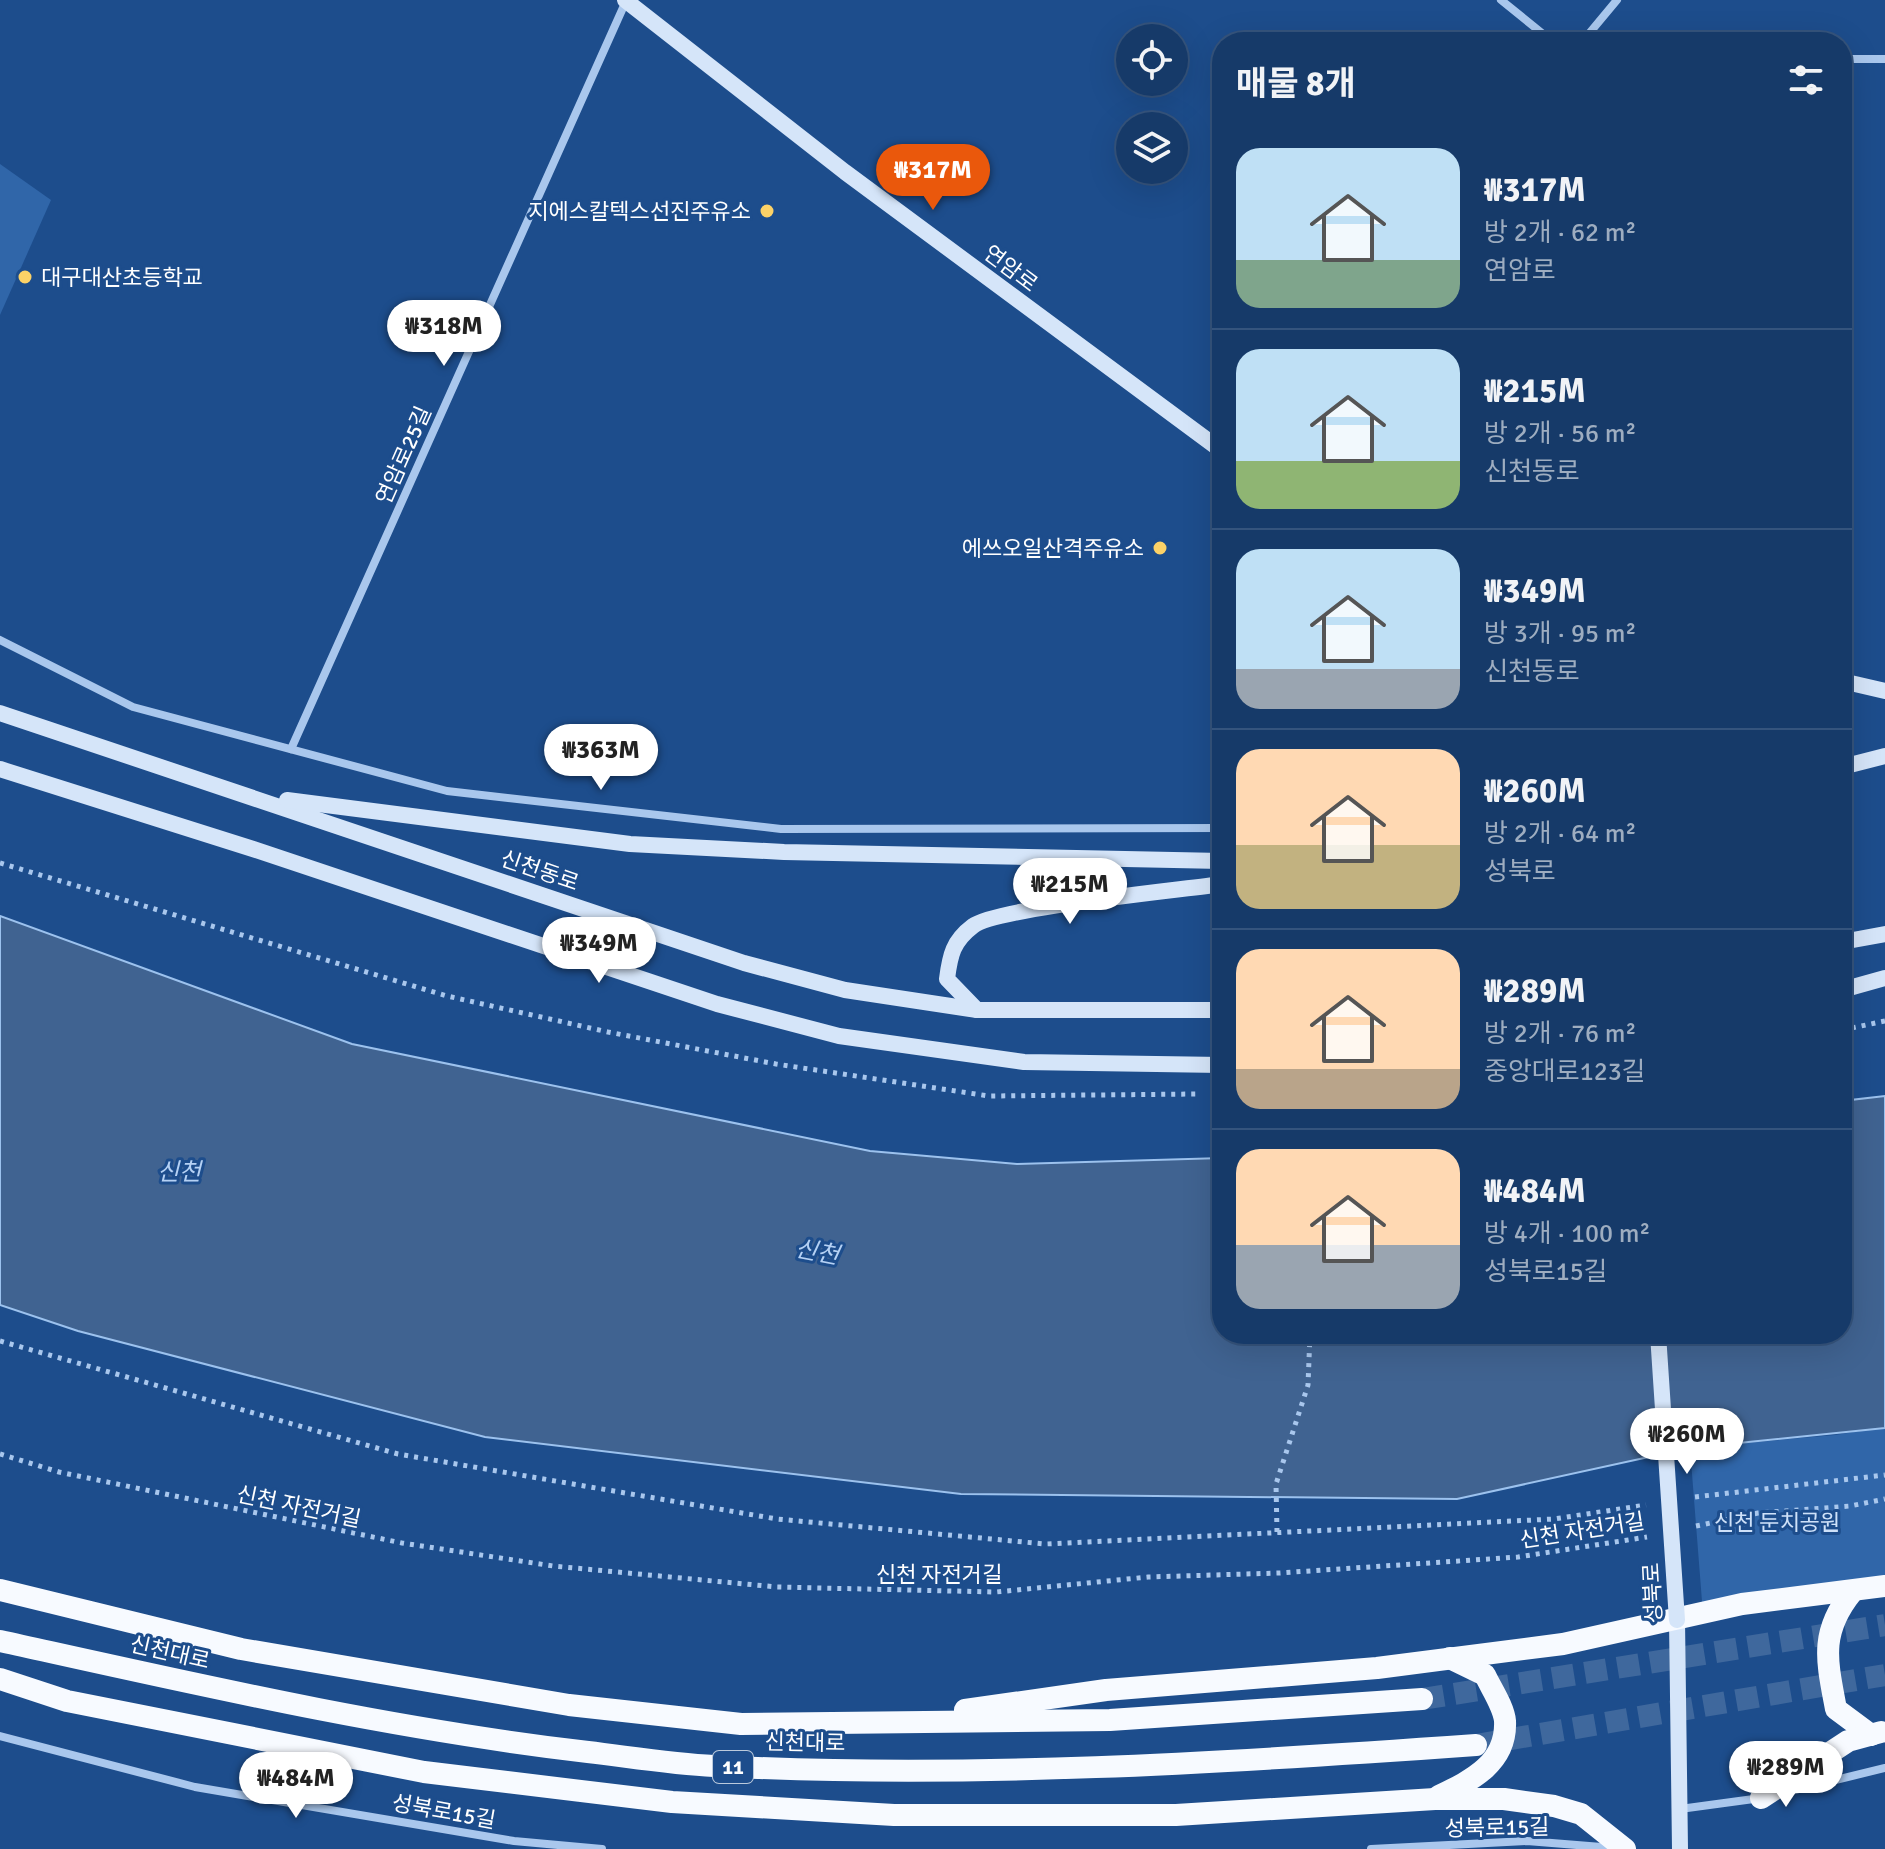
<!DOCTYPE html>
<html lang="ko">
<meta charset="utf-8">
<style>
body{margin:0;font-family:Signika,"Noto Sans KR",sans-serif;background:#1f416f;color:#f1f3f6;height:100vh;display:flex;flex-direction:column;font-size:30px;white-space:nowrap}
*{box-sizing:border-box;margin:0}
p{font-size:26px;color:#9eadc0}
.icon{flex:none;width:44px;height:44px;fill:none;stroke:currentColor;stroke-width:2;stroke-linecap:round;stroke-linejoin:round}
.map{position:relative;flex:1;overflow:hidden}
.sheet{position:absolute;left:1212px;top:32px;width:640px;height:1312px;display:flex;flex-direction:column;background:#163a69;border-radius:32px;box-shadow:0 8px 32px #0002,0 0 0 2px #35547d}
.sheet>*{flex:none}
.fabs{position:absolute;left:1116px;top:24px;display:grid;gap:16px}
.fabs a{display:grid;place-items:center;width:72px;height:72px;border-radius:50%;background:#163a69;box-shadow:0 8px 32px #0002,0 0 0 2px #35547d;font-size:40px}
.price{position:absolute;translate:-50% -68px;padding:0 18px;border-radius:28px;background:#fff;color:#222;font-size:26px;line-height:52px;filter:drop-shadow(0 2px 4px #0008)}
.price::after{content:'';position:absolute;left:50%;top:48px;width:24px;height:18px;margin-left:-12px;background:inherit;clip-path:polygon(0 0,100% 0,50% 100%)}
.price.on{background:#ea580c;color:#fff}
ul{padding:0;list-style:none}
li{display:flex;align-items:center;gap:24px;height:200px;padding:0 24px}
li+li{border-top:2px solid #35547d}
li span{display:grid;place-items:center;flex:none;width:224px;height:160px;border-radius:24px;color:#555}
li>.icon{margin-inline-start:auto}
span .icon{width:96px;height:96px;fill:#fffc;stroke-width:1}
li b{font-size:34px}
h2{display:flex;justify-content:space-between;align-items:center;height:96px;padding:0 24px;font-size:34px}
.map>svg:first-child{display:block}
.green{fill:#3066a9}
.water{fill:#406391;stroke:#9cc2ee;stroke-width:2}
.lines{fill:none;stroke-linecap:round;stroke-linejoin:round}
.trunk-tunnel{stroke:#3f689d;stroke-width:22;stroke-dasharray:22 11;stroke-linecap:butt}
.path{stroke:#a9c7ed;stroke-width:5;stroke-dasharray:4 6;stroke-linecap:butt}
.minor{stroke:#a9c7ed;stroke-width:8}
.secondary{stroke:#d5e5f9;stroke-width:16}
.trunk{stroke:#f7faff;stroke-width:22}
.secondary-bridge{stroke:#d5e5f9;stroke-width:16}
.poi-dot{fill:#fcd267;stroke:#1d4d8c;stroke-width:3}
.labels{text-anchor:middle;stroke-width:6;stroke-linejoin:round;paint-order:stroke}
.shield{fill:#1d4d8c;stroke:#bbcadc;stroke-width:2}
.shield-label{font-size:20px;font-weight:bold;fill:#fff}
.poi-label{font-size:22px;fill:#fff;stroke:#1d4d8c;text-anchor:end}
.street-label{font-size:22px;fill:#fff;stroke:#1d4d8c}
.park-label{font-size:22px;fill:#cee1f9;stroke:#1d4d8c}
.water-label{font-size:24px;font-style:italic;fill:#b5d1f4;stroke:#1d4d8c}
</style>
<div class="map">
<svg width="1885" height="1849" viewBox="0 0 1885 1849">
<rect width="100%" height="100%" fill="#1d4d8c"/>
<g class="green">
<polygon points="0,164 51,200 0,315"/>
<polygon points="1885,1427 1885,1585 1703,1614 1690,1448 1835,1435"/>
</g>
<polygon class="water" points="0,916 352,1044 870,1151 1017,1164 1222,1158 1222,1334 1842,1334 1842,1101 1885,1096 1885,1428 1690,1448 1457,1499 961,1494 485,1437 78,1331 0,1305"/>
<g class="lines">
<g class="trunk-tunnel">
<polyline points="1422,1699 1885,1625"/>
<polyline points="1476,1745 1885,1675"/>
</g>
<g class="path">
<polyline points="0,863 447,996 608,1032 776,1064 989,1096 1197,1094"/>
<polyline points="1842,1030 1885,1021"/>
<polyline points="0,1341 398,1454 777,1519 1045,1544 1554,1519 1646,1505"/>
<polyline points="0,1454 59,1472 402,1543 553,1566 777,1587 996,1592 1148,1577 1279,1573 1518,1557 1647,1537"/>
<polyline points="1695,1497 1885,1475"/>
<polyline points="1696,1526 1758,1513 1850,1506 1885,1499"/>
<polyline points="1277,1532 1276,1484 1308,1385 1310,1334"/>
</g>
<g class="minor">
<polyline points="1501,0 1553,42"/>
<polyline points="1582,42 1617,0"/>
<polyline points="1842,59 1885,59"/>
<polyline points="0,640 133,707 447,791 781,829 1222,828"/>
<polyline points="291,749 626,1"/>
<polyline points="0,1736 195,1787 514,1841 602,1849"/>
<polyline points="1782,1793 1885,1768"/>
<polyline points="1680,1809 1761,1798"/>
<polyline points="1371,1849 1527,1841 1614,1848"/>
</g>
<g class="secondary">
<polyline points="625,0 845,172 1222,451"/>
<polyline points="1842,681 1885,691"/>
<polyline points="0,713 744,963 845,990 977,1010 1222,1010"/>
<polyline points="1842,767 1885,756"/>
<polyline points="0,769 253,849 717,1004 839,1036 1024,1062 1222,1065"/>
<polyline points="287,800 630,844 784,852 1222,861"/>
<polyline points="1842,942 1885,934"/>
<polyline points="1842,990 1885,978"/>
<path d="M977 1010 947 979C950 955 953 941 973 926 996 908 1181 890 1222 884"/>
<polyline points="1677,1620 1680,1849"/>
</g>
<g class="trunk">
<polyline points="0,1590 241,1649 569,1705 741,1724 1110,1720 1422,1699"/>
<path d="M1852 1592C1819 1633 1827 1661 1836 1709L1871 1735"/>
<path d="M0 1641C195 1684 389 1729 588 1752 630 1757 672 1764 714 1766 969 1779 1223 1763 1476 1745"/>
<polyline points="0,1679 67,1701 424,1772 672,1802 894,1815 1176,1815 1435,1799 1504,1799 1554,1806 1581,1814 1625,1849"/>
<polyline points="965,1710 1106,1690 1377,1668 1563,1644 1742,1604 1885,1586"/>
<path d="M1439 1796C1472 1780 1507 1763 1505 1721 1504 1707 1491 1688 1485 1675L1450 1658"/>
<polyline points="1761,1798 1848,1741 1881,1732"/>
</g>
<polyline class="secondary-bridge" points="1658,1334 1677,1620"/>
</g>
<g class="poi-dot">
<circle cx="767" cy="211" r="8"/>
<circle cx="25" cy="277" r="8"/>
<circle cx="1160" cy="548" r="8"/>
</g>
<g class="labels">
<rect class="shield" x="713" y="1751" width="40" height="32" rx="6"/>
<g class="shield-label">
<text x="733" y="1774">11</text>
</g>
<g class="poi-label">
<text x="751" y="219">지에스칼텍스선진주유소</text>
<text x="41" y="285" text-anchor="start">대구대산초등학교</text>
<text x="1144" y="556">에쓰오일산격주유소</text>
</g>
<g class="street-label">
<text transform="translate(1011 268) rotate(37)" y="8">연암로</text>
<text transform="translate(403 455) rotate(-66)" y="8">연암로25길</text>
<text transform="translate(540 870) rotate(19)" y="8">신천동로</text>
<text transform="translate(299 1506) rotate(12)" y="8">신천 자전거길</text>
<text transform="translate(1582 1530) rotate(-9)" y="8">신천 자전거길</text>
<text x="939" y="1582">신천 자전거길</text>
<text transform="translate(1652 1593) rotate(-93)" y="8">성북로</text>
<text transform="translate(170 1652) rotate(13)" y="8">신천대로</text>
<text transform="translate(805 1742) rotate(1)" y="8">신천대로</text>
<text transform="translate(444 1811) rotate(10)" y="8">성북로15길</text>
<text transform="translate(1497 1827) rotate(-1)" y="8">성북로15길</text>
</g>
<g class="park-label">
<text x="1777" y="1530">신천 둔치공원</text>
</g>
<g class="water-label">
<text x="179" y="1180">신천</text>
<text transform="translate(817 1252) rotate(11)" y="8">신천</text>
</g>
</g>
</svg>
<div class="fabs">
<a><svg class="icon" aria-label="locate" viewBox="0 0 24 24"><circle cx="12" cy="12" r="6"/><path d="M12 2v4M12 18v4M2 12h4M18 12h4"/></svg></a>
<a><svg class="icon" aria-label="layers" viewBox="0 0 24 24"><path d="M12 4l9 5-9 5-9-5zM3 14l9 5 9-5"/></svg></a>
</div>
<b class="price on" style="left:933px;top:212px">₩317M</b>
<b class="price" style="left:444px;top:368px">₩318M</b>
<b class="price" style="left:601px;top:792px">₩363M</b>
<b class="price" style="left:1070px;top:926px">₩215M</b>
<b class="price" style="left:599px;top:985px">₩349M</b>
<b class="price" style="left:1687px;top:1476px">₩260M</b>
<b class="price" style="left:1786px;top:1809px">₩289M</b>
<b class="price" style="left:296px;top:1820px">₩484M</b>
<section class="sheet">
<h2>매물 8개<svg class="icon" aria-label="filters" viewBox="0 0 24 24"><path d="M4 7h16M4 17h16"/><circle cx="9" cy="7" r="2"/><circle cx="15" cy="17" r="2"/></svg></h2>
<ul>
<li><span style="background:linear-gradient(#bfe0f5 70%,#7fa58c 0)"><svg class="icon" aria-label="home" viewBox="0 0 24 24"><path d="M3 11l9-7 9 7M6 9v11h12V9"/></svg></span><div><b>₩317M</b><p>방 2개 · 62 m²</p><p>연암로</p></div></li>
<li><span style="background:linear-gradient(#bfe0f5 70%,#8fb573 0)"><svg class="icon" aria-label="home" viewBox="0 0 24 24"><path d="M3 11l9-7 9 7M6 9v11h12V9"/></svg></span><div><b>₩215M</b><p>방 2개 · 56 m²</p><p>신천동로</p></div></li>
<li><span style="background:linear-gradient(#bfe0f5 75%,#9aa5b1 0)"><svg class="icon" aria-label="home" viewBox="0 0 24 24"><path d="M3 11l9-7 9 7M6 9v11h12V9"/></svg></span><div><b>₩349M</b><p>방 3개 · 95 m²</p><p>신천동로</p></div></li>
<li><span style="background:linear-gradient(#ffd9b3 60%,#c2b280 0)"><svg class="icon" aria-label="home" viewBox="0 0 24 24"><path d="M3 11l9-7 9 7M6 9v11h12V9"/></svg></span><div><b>₩260M</b><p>방 2개 · 64 m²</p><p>성북로</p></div></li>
<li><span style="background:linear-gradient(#ffd9b3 75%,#b9a48a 0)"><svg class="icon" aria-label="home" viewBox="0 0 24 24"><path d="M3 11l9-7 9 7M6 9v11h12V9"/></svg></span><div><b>₩289M</b><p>방 2개 · 76 m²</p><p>중앙대로123길</p></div></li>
<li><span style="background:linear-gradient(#ffd9b3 60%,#9aa5b1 0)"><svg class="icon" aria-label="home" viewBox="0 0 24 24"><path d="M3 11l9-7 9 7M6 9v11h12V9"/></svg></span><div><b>₩484M</b><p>방 4개 · 100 m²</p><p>성북로15길</p></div></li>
</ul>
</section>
</div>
